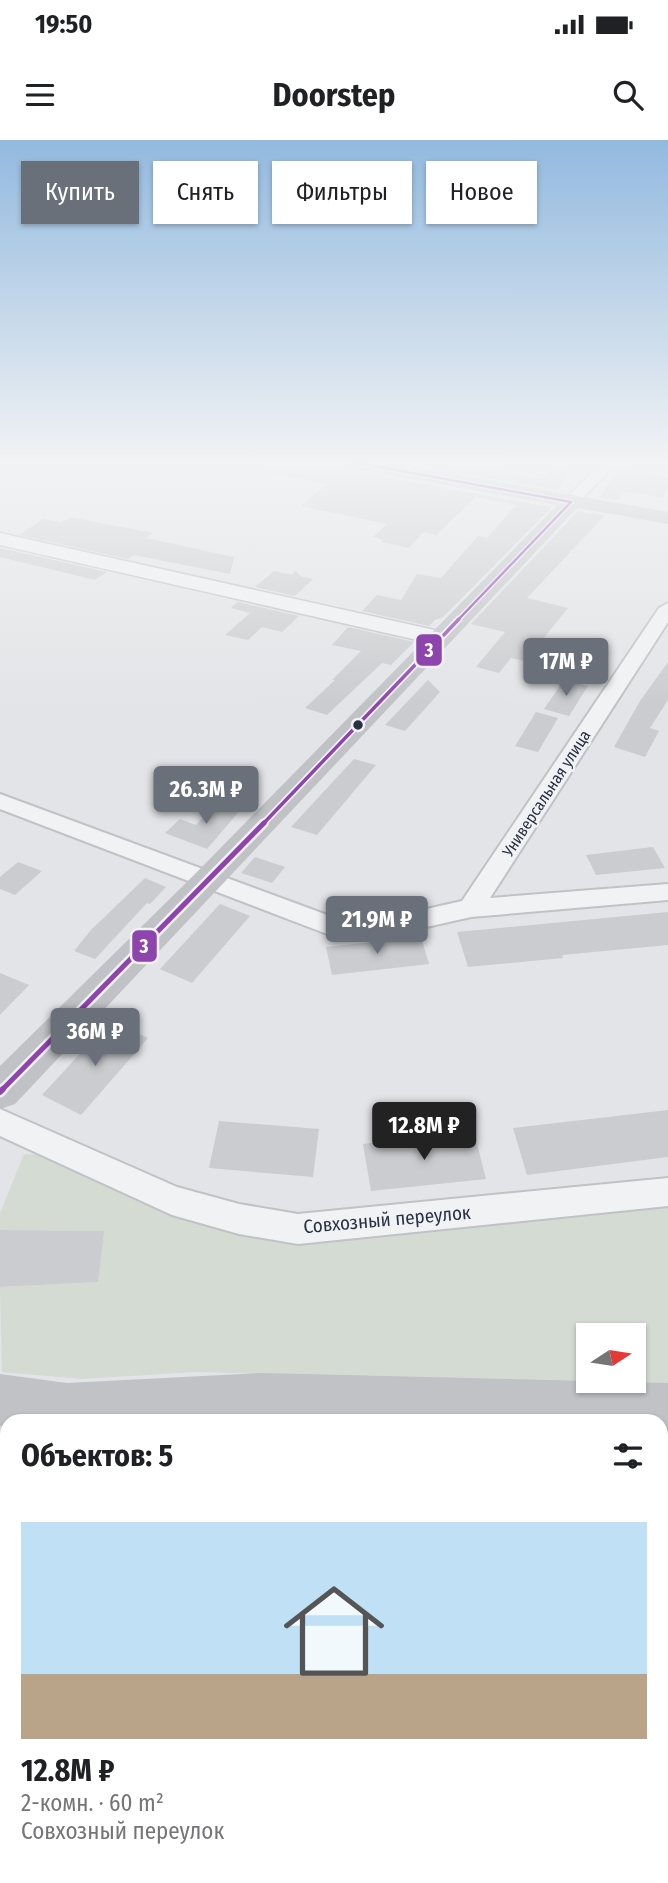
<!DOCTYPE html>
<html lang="ru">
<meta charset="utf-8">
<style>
body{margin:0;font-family:"Fira Sans Condensed",sans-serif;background:#f6f6f6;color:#202124;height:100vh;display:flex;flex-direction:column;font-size:26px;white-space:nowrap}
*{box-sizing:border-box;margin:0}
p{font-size:23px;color:#757577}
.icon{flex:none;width:38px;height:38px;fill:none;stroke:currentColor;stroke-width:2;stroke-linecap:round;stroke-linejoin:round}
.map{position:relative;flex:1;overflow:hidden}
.sheet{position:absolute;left:0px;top:1274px;width:668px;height:469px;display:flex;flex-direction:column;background:#fff;border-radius:21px 21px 0 0;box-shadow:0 2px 5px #0004}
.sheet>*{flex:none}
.hud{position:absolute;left:21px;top:21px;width:626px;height:63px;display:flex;gap:14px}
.needle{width:46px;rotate:78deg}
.fabs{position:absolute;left:576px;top:1183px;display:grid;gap:14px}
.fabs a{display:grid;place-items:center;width:70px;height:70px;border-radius:0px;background:#fff;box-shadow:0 2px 5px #0004;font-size:35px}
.price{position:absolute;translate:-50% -60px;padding:0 16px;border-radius:7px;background:#6a707a;color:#fff;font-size:23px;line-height:46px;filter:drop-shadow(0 2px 4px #0008)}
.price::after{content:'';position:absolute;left:50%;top:42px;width:21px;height:16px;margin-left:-10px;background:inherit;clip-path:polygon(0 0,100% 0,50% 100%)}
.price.current{background:#222;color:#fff}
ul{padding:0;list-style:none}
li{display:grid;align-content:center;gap:14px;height:371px;padding:0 21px}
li+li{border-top:2px solid #e0e0e0}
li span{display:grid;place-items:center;height:217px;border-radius:0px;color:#555}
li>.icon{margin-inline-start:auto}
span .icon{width:126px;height:126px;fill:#fffc;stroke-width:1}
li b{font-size:30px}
h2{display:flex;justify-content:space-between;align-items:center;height:84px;padding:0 21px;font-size:30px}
.pill{padding:0 24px;border-radius:0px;background:#fff;box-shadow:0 2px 5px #0004;font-size:24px;line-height:63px}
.pill.current{background:#6a707a;color:#fff}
.status{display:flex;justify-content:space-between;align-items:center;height:49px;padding:0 35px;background:#fff;direction:ltr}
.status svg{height:19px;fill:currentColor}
header{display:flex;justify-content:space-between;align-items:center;height:91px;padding:0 21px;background:#fff;font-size:32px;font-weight:700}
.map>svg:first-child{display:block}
.green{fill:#d3dbd2;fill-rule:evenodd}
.building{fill:#cacccf}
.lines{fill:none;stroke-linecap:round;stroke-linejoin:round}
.service-casing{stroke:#c0c2c5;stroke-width:4}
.minor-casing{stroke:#c0c2c5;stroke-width:4}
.tertiary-casing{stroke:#c0c2c5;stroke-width:3}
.service{fill:#f1f2f4;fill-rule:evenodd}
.minor{fill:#f1f2f4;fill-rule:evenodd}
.tertiary{fill:#f1f2f4;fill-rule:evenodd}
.secondary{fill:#c0c2c6;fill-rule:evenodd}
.bus-1-far3-casing{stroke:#f0f2f6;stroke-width:5}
.bus-1-far2-casing{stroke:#f0f2f6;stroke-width:7}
.bus-1-far1-casing{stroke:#f0f2f6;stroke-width:10}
.bus-1-casing{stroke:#f0f2f6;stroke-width:11}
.bus-1-far3{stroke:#8e44ad;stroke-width:2.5}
.bus-1-far2{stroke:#8e44ad;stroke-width:3.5}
.bus-1-far1{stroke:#8e44ad;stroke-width:5}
.bus-1{stroke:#8e44ad;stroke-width:6}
.bus-dot{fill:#293140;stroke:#f0f2f6;stroke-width:2.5}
.labels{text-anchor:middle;stroke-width:5;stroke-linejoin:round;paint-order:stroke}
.far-street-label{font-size:16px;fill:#293140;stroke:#f0f2f6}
.street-label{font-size:19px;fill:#293140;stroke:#f0f2f6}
.line-badge{stroke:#f0f2f6;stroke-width:2.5}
.badge-label{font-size:19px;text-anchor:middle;font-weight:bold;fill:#fff}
</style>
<div class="status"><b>19:50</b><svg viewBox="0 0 49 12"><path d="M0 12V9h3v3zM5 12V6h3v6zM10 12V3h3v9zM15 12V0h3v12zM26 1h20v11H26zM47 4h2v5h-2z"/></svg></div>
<header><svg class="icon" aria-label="menu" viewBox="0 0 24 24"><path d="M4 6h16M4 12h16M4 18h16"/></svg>Doorstep<svg class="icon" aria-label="search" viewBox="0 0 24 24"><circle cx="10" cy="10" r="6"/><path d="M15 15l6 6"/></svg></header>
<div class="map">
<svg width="668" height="1743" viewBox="0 0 668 1743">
<rect width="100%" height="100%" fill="#e2e4e7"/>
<path class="green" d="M24 1014 46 1016 118 1050 234 1090 590 1076 668 1066V1244L194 1232 82 1239 2 1232 0 1147 98 1142 103 1091 0 1090V1073ZM588 1195H634V1241H588Z"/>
<g class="building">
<polygon points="264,322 329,322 339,324 349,331 552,367 443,477 435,480 429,486 362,471 377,455 401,460 417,434 441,438 478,396 487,398 516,365 476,357 436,395 423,392 409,408 381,402 384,400 373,397 387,384 301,366 327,344 264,332"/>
<polygon points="432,322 447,322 542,340 558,322 576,322 558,350 426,327"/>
<polygon points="619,329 668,338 668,349 663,358 626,352 617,360 599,357"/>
<polygon points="578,371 605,375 527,458 568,468 525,521 511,518 499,533 476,527 505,492 471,484"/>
<polygon points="70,377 153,393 146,398 234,417 230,434 134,415 128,419 19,395 43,379 61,382"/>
<polygon points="0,408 107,432 95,440 0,417"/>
<polygon points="274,431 292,435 296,431 300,436 313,439 295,456 255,447"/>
<polygon points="238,462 299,476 282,492 262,487 248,500 225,495 250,473 231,468"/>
<polygon points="348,487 414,502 391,525 382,523 327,575 305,568 335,540 332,540 361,511 332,505"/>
<polygon points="668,522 668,560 650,588 659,591 645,617 614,607 640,561"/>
<polygon points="428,540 440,552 405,591 385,585"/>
<polygon points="564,540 588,546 569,576 544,569"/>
<polygon points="536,572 558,578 538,612 515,606"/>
<polygon points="354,619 376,625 317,695 291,687"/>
<polygon points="219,661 242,668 207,709 165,693 180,679 196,685"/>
<polygon points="653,707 665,728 596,735 586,715"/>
<polygon points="255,717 285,727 272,743 241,733"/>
<polygon points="18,722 42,731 15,755 0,749 0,737"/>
<polygon points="145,738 166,747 150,764 147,763 95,819 74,811 91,790"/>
<polygon points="220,764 250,776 192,843 160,829"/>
<polygon points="668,772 668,805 562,815 563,818 468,827 457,792"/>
<polygon points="421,797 429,824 332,835 326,807"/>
<polygon points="0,833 29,845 0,875"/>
<polygon points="110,881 148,898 81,975 42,955"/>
<polygon points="668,970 668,1017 527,1035 513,988"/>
<polygon points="219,981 319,989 313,1037 209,1028"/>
<polygon points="474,992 486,1039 371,1051 363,1004"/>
<polygon points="0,1090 104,1091 98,1142 0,1147"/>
</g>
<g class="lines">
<g class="service-casing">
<g id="service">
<polygon points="662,1713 668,1716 668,1743 655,1736 662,1736"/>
<polygon points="307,1736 340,1736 337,1743 304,1743"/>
</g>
</g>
<g class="minor-casing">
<g id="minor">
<polygon points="602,322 617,322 576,365 566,365 564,362 566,359"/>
<polygon points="668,463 668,482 490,758 668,744 668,760 471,777 378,798 327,794 0,669 0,654 330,776 378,780 462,761 659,468"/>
<polygon points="0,969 177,1047 239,1064 298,1074 668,1038 668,1066 298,1104 239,1094 172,1075 0,996"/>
<polygon points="662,1289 668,1291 668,1331 662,1328"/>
</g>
</g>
<g class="tertiary-casing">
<polygon id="tertiary" points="0,393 439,491 447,493 450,498 447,503 439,505 0,405"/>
</g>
<use href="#service" class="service"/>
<use href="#minor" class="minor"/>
<use href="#tertiary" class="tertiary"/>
<g class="secondary">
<polygon points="340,322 384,322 668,372 668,384 577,368 15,964 0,969 0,926 197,732 557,365 349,328"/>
<polygon points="261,1233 668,1243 668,1295 662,1295 662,1281 7,1281 7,1287 0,1286 0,1234 67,1243"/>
<polygon points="7,1308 7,1377 0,1380 0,1311"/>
</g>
<g class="bus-1-far3-casing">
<g id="bus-1-far3">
<polyline points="352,322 571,362"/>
<polyline points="457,481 571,362"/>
</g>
</g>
<g class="bus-1-far2-casing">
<polyline id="bus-1-far2" points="262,685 459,479"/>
</g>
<g class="bus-1-far1-casing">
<polyline id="bus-1-far1" points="2,950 264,683"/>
</g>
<g class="bus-1-casing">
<polyline id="bus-1" points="0,952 3,949"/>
</g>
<use href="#bus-1-far3" class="bus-1-far3"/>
<use href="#bus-1-far2" class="bus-1-far2"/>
<use href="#bus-1-far1" class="bus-1-far1"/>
<use href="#bus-1" class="bus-1"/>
</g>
<linearGradient id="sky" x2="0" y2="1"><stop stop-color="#92b9df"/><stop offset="0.57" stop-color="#f2f3f4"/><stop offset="1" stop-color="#f2f3f4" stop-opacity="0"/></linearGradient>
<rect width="668" height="566" fill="url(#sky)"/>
<circle class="bus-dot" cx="358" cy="585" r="6"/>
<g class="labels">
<g class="far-street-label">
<text transform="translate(546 653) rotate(-57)" y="6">Универсальная улица</text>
</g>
<g class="street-label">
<text transform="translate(387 1079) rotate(-5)" y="7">Совхозный переулок</text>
</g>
</g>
<g class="line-badge">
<rect x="415" y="493" width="28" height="34" rx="7" fill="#8e44ad"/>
<rect x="131" y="789" width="27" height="34" rx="7" fill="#8e44ad"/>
</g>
<g class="badge-label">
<text x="429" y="517">3</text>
<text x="144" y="813">3</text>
</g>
</svg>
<div class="fabs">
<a><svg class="needle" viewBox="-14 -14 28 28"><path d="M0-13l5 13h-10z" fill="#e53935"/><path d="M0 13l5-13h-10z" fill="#757577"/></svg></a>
</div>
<b class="price" style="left:566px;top:558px">17M ₽</b>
<b class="price" style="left:206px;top:686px">26.3M ₽</b>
<b class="price" style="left:377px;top:816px">21.9M ₽</b>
<b class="price" style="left:95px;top:928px">36M ₽</b>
<b class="price current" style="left:424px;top:1022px">12.8M ₽</b>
<div class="hud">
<a class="pill current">Купить</a>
<a class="pill">Снять</a>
<a class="pill">Фильтры</a>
<a class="pill">Новое</a>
</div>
<section class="sheet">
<h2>Объектов: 5<svg class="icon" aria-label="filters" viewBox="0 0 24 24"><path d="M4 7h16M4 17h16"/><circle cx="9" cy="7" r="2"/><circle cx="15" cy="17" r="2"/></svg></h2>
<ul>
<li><span style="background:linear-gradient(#bfe0f5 70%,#b9a48a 0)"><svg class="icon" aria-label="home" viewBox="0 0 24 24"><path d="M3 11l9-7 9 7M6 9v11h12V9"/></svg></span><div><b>12.8M ₽</b><p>2-комн. · 60 m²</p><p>Совхозный переулок</p></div></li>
</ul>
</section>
</div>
